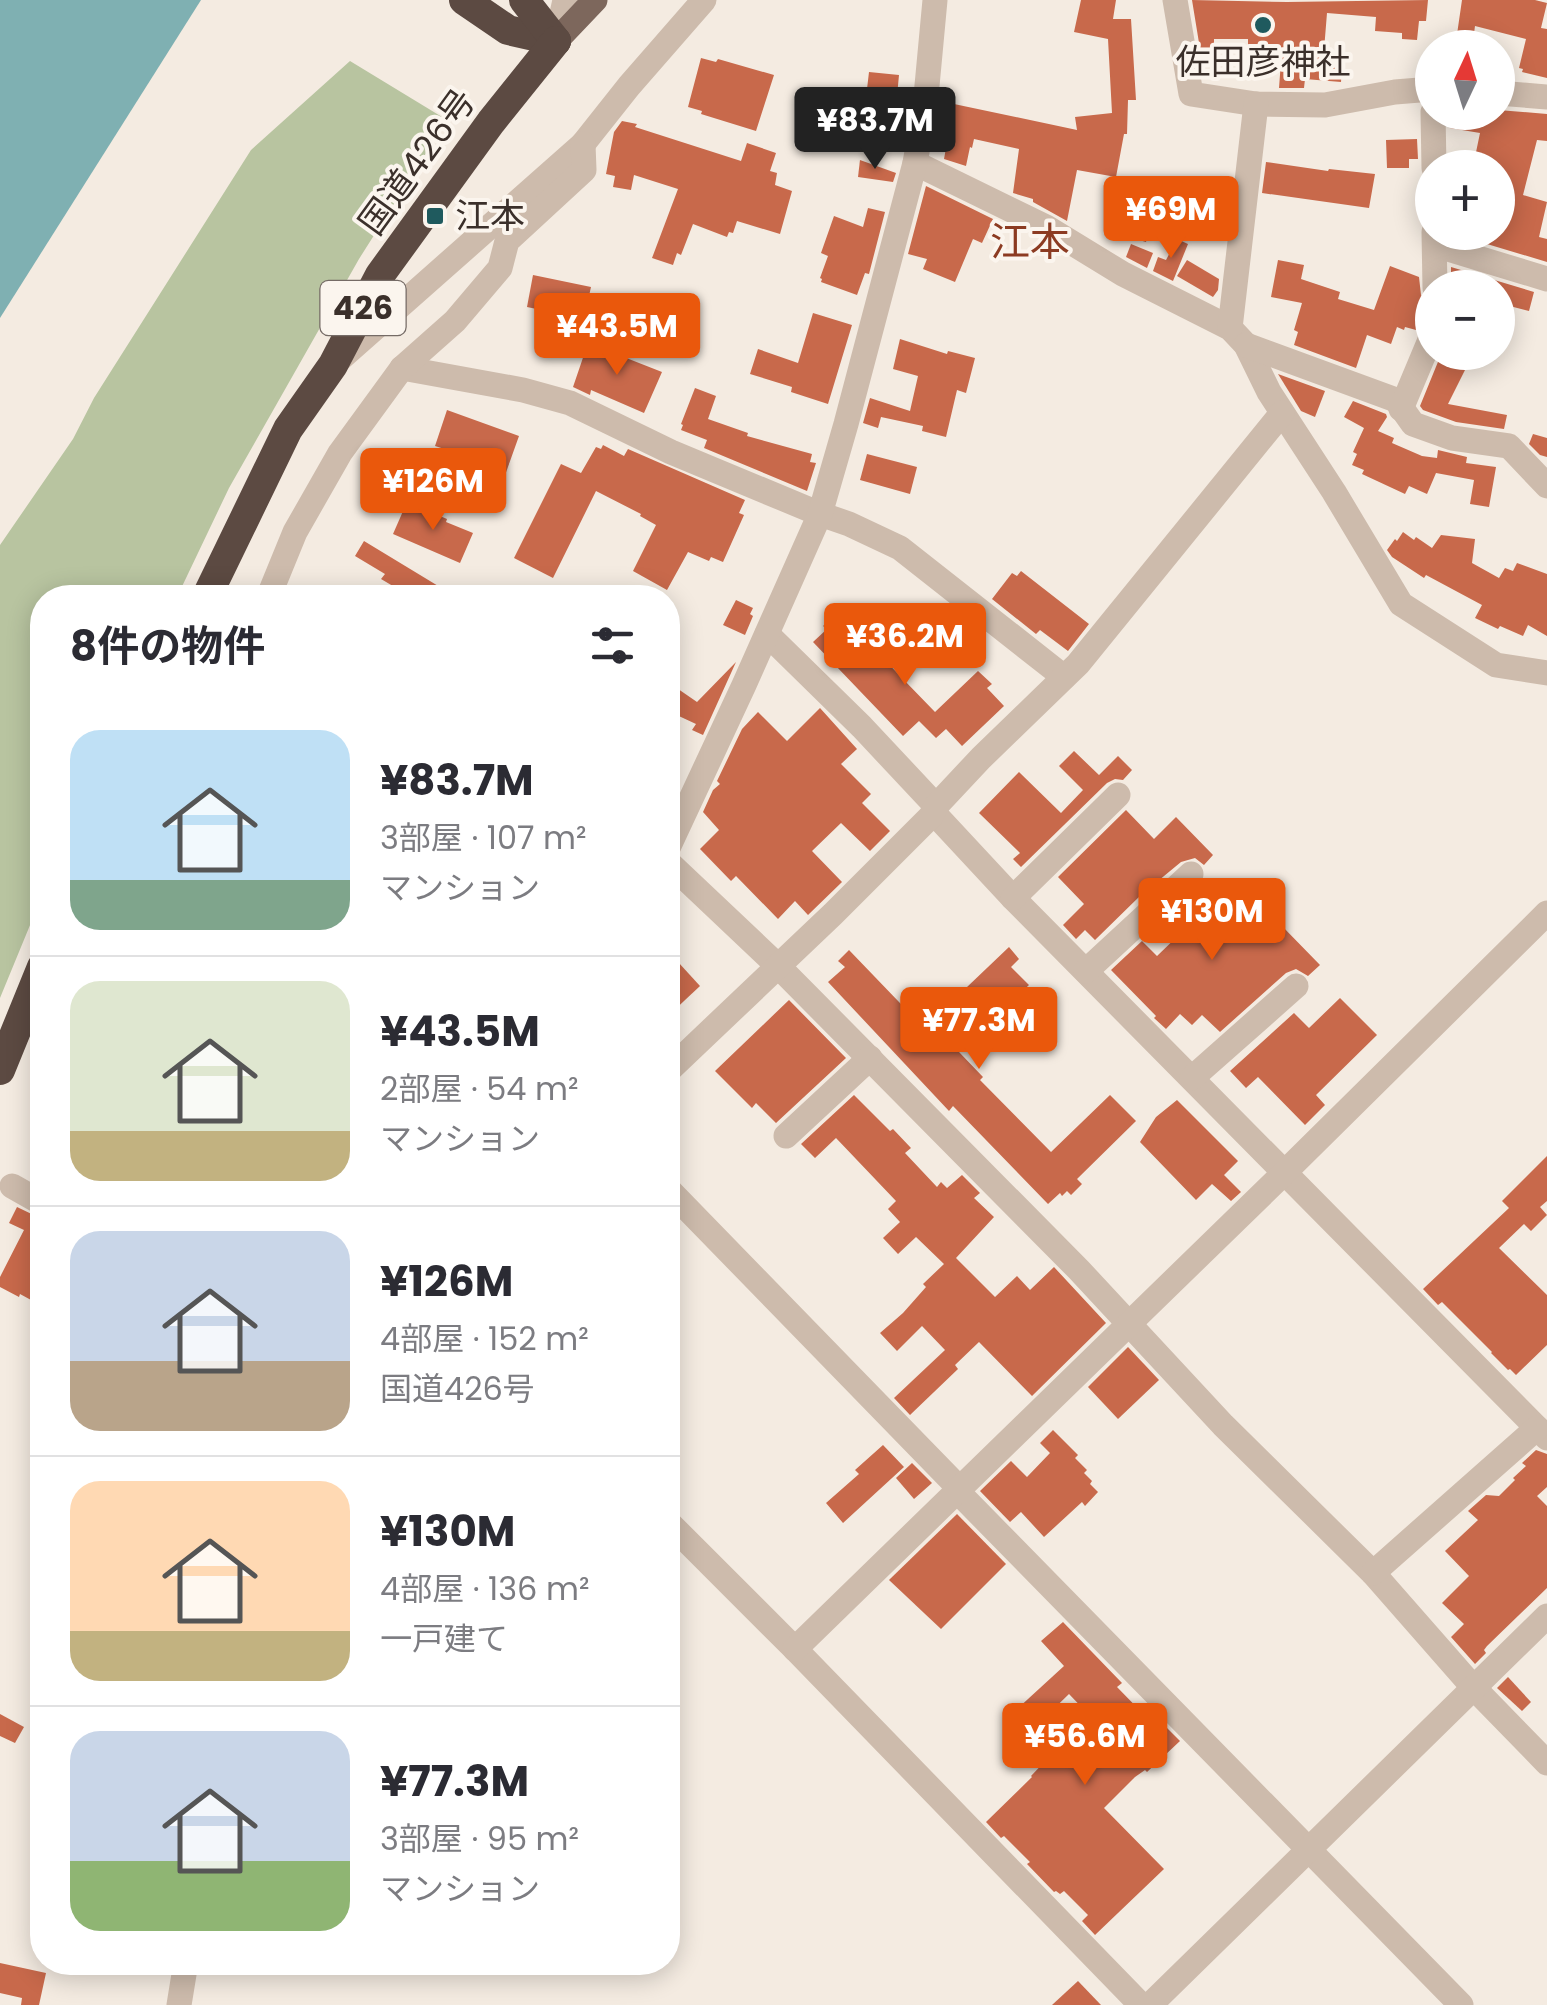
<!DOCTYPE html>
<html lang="ja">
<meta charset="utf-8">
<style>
body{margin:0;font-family:Poppins,"Noto Sans JP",sans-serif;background:#f7f7f7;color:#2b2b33;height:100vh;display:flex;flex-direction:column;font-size:38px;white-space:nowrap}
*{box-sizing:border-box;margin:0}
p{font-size:32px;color:#7c7c81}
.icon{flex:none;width:55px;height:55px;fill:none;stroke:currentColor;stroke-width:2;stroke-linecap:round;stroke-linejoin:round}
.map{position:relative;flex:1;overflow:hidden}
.side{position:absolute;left:30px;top:585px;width:650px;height:1390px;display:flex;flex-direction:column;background:#fff;border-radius:40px;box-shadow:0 5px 25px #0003}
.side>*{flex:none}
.needle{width:65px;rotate:4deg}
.buttons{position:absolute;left:1415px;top:30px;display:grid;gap:20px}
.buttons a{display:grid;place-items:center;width:100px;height:100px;border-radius:50%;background:#fff;box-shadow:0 5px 25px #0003;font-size:50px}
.price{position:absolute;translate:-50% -85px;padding:0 22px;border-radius:10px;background:#ea580c;color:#fff;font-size:32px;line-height:65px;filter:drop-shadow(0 2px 5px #0008)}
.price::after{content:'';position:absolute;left:50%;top:60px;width:30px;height:22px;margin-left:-15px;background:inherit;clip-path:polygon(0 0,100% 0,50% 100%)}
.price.current{background:#222;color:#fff}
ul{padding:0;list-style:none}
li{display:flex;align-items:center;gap:30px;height:250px;padding:0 40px}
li+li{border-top:2px solid #e1e1e2}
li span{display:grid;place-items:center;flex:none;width:280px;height:200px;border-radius:30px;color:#555}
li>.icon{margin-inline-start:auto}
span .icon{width:120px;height:120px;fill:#fffc;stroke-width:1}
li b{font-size:42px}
h2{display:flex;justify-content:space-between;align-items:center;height:120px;padding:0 40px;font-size:42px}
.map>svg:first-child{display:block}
.green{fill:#b8c4a0}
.water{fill:#7fb0b2}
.building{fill:#c8694b}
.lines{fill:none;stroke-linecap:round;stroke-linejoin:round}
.minor{stroke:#cdbbac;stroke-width:25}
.major{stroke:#7d675c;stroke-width:25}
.highway{stroke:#5c4a42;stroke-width:30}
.poi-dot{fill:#1f5a5e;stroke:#fbf5ee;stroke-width:4}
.labels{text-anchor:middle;stroke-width:8;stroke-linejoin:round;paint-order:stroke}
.shield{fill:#fbf5ee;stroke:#756b66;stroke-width:2.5}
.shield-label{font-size:32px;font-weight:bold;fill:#3b302b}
.poi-label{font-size:35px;fill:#3b302b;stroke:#fbf5ee}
.street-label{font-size:35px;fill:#3b302b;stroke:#fbf5ee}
.quarter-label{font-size:40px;fill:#8c3b22;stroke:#fbf5ee}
</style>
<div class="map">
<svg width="1547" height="2005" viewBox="0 0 1547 2005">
<rect width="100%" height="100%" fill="#f4ebe1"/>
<polygon class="green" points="350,61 447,120 359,259 229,488 177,597 42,598 42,896 0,998 0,545 73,439 94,398 251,150"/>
<polygon class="water" points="0,0 201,0 0,318"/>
<g class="building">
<polygon points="1081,0 1116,0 1113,19 1131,19 1136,100 1128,100 1127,134 1124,134 1116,177 1077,170 1067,221 1033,202 1033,199 1013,193 1019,149 974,139 972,148 970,147 966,166 944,159 954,104 1077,130 1075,117 1112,113 1108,39 1074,32"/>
<polygon points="1192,0 1287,2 1428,0 1426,21 1419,21 1417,40 1402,39 1402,33 1375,31 1376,17 1327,13 1324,50 1343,52 1341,82 1305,79 1304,88 1279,88 1282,48 1248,45 1248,39 1214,39 1214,48 1200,49"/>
<polygon points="1462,0 1535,0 1547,3 1541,28 1547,29 1547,78 1522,72 1523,69 1519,68 1526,39 1475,26 1472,48 1455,48"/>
<polygon points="701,58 716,62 718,59 774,75 756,131 701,114 702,111 688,107"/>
<polygon points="869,72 899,75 897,96 901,96 898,120 905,121 902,141 866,125 871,89 867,89"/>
<polygon points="1498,110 1547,114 1547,141 1537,140 1523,195 1547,202 1539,237 1547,239 1547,262 1477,241 1480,232 1498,232 1498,197 1504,175 1499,174 1498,168 1485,168 1486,160 1475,157 1480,133 1450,128 1449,117 1450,112 1498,112"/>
<polygon points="622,121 637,124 635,127 741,161 747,143 776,153 770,171 777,173 775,185 792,191 780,234 737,221 733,233 729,232 727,237 693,224 681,255 677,253 673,265 652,258 678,189 634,175 631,190 613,187 615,176 606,174 614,132"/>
<polygon points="1417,139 1418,159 1409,159 1409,168 1387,168 1386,140"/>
<polygon points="860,160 896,173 893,182 858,177"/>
<polygon points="1266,162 1328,171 1329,169 1375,174 1369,208 1262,193"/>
<polygon points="926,186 993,219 982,243 973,239 955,282 923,269 927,259 908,254"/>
<polygon points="1119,191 1142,197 1136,219 1151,224 1146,242 1108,231"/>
<polygon points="868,208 885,212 869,274 865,273 857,295 821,282 822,279 820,278 828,256 821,253 834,216 863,227"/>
<polygon points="1177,239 1188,244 1173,281 1153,271 1158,257 1166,260"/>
<polygon points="1131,244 1153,253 1147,268 1126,257"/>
<polygon points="1187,260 1219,279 1218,290 1213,297 1177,276"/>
<polygon points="1278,260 1304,265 1301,279 1340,292 1338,299 1374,310 1390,266 1419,277 1421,295 1426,302 1432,304 1432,309 1425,311 1419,316 1416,330 1405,327 1404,330 1397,327 1391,344 1367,335 1356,368 1294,345 1298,332 1294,330 1302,303 1271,297"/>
<polygon points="1451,267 1534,292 1529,311 1498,303 1498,288 1451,288"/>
<polygon points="533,275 591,287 582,327 550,320 551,312 527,307"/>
<polygon points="813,313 852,325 828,404 791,392 792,387 750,374 758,349 798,363"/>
<polygon points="900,339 947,354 948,351 975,358 966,393 957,390 946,437 922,431 923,426 881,417 878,428 863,423 870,398 910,411 918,376 893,369"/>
<polygon points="588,343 662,372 644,413 591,390 590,395 573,387"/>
<polygon points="1442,352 1474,352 1448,404 1507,415 1504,429 1456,422 1423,410 1420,406"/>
<polygon points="1278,374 1325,391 1315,417 1301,411"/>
<polygon points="695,388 716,396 708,419 748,433 747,436 812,454 810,462 816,463 807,491 704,448 707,440 681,430 683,425 681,424"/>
<polygon points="1353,401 1386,414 1387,417 1378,431 1394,438 1392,443 1422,456 1437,458 1438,450 1467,457 1466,463 1496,467 1489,507 1470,504 1474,480 1436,473 1427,494 1409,486 1405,494 1362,474 1364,470 1352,465 1357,454 1353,452 1364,428 1344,417"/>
<polygon points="447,410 519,436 504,478 476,467 479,460 435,446"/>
<polygon points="1533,434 1547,438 1547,457 1540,455 1529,444"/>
<polygon points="603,445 624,456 628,449 745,500 739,513 744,515 723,562 711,557 709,561 688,552 667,590 633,571 656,525 640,516 641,514 596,491 553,578 514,558 561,464 581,473 596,447 601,449"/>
<polygon points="867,454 917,467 910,494 860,480"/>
<polygon points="407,502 447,519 446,522 473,533 460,563 393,534"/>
<polygon points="1403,532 1414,540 1416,537 1432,548 1441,535 1475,539 1472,563 1499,578 1505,568 1513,571 1517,563 1547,574 1547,636 1528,625 1523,636 1500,626 1498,629 1475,618 1482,605 1426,575 1424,578 1392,557 1387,550 1395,539 1397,541"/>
<polygon points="364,541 458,598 400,598 403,592 381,579 385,574 355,556"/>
<polygon points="1021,571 1089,624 1068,651 1040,630 1036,634 992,599 1012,573 1017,576"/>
<polygon points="736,600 753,608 750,614 753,616 745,635 723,625"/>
<polygon points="838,612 935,712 978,671 992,684 987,688 1004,706 962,746 946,729 936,738 919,721 903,736 813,642 827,629 823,626"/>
<polygon points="736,662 703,735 692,730 696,724 668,711 668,682 697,702"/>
<polygon points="820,708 857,749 841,764 871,794 862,803 890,831 870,851 841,823 812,851 842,882 808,915 795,901 778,919 736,876 731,881 700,849 719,830 703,812 713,790 720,784 717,781 742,729 758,712 787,741"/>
<polygon points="1074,751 1099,775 1118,756 1132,770 1123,780 1115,779 1107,783 1021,867 1013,859 1020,853 979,813 1019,772 1061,813 1083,790 1059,766"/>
<polygon points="1126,810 1154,839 1176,817 1213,855 1204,865 1195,858 1181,862 1141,895 1095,940 1085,930 1076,939 1063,925 1084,904 1058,877"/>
<polygon points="1203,884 1239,920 1255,905 1277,927 1280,924 1320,965 1308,976 1296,969 1286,973 1220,1032 1202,1015 1192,1025 1180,1014 1166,1029 1154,1018 1156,1016 1111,970 1142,941 1157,956 1184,930 1170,916"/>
<polygon points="1009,947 1019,959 1011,967 1029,985 959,1052 983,1077 980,1080 1051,1152 1110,1095 1136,1121 1077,1179 1082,1184 1071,1195 1067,1191 1062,1196 1060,1193 1048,1204 953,1106 949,1111 828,982 845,967 838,961 849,950 924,1028"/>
<polygon points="668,951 700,986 668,1016"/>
<polygon points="1340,998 1377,1035 1316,1095 1325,1105 1305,1125 1258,1077 1246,1088 1230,1071 1294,1013 1309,1028"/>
<polygon points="789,1000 846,1058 776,1123 756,1103 752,1108 715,1071"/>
<polygon points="854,1095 890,1131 893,1129 911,1148 905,1153 937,1187 941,1182 947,1188 962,1175 980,1193 974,1198 994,1217 956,1258 995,1297 1017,1276 1030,1290 1054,1267 1106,1323 1032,1396 979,1342 955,1365 958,1369 910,1415 894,1398 945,1350 922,1326 897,1351 880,1333 903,1313 926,1287 923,1284 944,1264 916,1237 898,1254 883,1238 900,1222 888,1209 896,1201 836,1138 815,1158 801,1144"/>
<polygon points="1177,1100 1238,1161 1224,1175 1241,1192 1231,1201 1212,1184 1196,1200 1140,1142 1156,1117"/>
<polygon points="1547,1156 1547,1201 1540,1207 1547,1215 1531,1231 1524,1224 1499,1248 1547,1295 1547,1345 1516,1375 1510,1369 1508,1370 1491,1353 1492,1352 1442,1302 1438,1305 1423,1289 1509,1208 1502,1201"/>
<polygon points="17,1207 42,1219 42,1306 20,1294 19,1297 0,1287 0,1277 24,1230 9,1223"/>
<polygon points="1128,1347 1159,1380 1118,1419 1088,1387"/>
<polygon points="1053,1430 1078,1455 1075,1458 1087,1470 1084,1473 1092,1481 1090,1484 1098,1492 1085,1506 1082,1502 1044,1537 1021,1512 1010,1522 980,1491 1011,1461 1027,1477 1050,1453 1040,1443"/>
<polygon points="883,1445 904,1467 843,1523 826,1503 859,1474 855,1470"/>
<polygon points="1536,1450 1547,1454 1547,1487 1537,1496 1547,1506 1547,1588 1487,1646 1484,1650 1486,1653 1475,1664 1451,1637 1464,1624 1442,1603 1469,1576 1445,1551 1478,1520 1468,1511 1486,1495 1499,1496 1515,1480 1513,1478 1526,1466 1522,1463"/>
<polygon points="912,1463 932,1483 914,1499 896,1478"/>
<polygon points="957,1514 1006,1564 941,1629 889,1580"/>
<polygon points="1063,1622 1122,1683 1117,1687 1154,1725 1158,1729 1163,1724 1180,1741 1147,1772 1145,1770 1135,1777 1104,1808 1164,1869 1095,1935 1082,1921 1088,1915 1064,1891 1060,1894 1056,1891 1054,1892 1027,1864 1030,1862 1004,1836 1001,1838 986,1822 1032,1777 1031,1776 1051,1755 1092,1718 1069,1694 1034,1728 1016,1710 1064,1666 1041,1641"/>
<polygon points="1508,1677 1531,1702 1522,1711 1497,1688"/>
<polygon points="0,1714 24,1727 15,1743 0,1736"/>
<polygon points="0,1963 46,1973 39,2005 21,2005 22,1998 0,1993"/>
<polygon points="1078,1981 1101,2005 1052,2005"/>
</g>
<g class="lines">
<g class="minor">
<polyline points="1175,0 1191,94 1256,104 1325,105 1395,92 1432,89"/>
<polyline points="556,41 565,0"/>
<polyline points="1498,93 1547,97"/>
<polyline points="1433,112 1434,168"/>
<polyline points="915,163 1046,227 1123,274 1230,328 1246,345 1269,392 1334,492 1401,604 1496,665 1547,673"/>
<polyline points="1434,232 1435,288"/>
<polyline points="1435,245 1547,279"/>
<polyline points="1230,328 1256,104"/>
<polyline points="1246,345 1396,400 1413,424 1452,438 1509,446 1547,486"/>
<polyline points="340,359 583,144 629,86 704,0"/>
<polyline points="402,368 523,390 570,403 671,452 820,514 849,524 900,548 1064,677"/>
<polyline points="1401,409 1432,335 1432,325"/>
<polyline points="268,598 295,532 340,453 402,368 455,321 500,268 507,241 584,170 583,144"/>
<polyline points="767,634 862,727 936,806"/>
<polyline points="933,812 1013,898 1547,1438"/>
<polyline points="668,848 744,685 820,514 846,424 915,163 925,107 935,0"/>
<polyline points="668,862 778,966 1079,1270 1223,1425 1373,1573 1473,1687 1547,1763"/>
<polyline points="1013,898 1118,795"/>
<polyline points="1086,971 1191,874"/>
<polyline points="668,1071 833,914 931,816 936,806 981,758 1078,664 1282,413"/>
<polyline points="1192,1078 1296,986"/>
<polyline points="786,1136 870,1058"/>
<polyline points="12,1186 42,1203"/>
<polyline points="668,1189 960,1489"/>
<polyline points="957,1491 1461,2005"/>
<polyline points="668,1522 795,1649 1141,2005"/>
<polyline points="1373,1573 1537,1428"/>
<polyline points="795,1649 1284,1173 1547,913"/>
<polyline points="179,2005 186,1962"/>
<polyline points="1150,2005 1547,1616"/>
</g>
<polyline class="major" points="556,41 595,0"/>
<g class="highway">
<polyline points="464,0 508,30 556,41"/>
<polyline points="524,0 556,41"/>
<polyline points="206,598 288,429 333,365 380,275 491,122 556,41"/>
<polyline points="0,1070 42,967"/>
</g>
</g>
<g class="poi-dot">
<circle cx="1263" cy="25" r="10"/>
<rect x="425" y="206" width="20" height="20" rx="5"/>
</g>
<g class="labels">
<rect class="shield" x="320.5" y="281" width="85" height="54" rx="8"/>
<g class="shield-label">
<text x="363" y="319">426</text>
</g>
<g class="poi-label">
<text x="1263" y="74">佐田彦神社</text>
<text x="455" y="228" text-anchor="start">江本</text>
</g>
<g class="street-label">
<text transform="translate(417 162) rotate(-54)" y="12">国道426号</text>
</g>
<g class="quarter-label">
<text x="1030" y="256">江本</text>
</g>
</g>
</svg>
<div class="buttons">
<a><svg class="needle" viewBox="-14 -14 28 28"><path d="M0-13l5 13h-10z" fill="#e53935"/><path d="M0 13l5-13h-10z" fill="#7c7c81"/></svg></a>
<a>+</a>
<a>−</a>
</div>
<b class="price current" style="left:875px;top:172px">¥83.7M</b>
<b class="price" style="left:1171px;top:261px">¥69M</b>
<b class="price" style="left:617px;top:378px">¥43.5M</b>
<b class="price" style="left:433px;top:533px">¥126M</b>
<b class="price" style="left:905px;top:688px">¥36.2M</b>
<b class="price" style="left:1212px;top:963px">¥130M</b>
<b class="price" style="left:979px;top:1072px">¥77.3M</b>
<b class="price" style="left:1085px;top:1788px">¥56.6M</b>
<section class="side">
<h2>8件の物件<svg class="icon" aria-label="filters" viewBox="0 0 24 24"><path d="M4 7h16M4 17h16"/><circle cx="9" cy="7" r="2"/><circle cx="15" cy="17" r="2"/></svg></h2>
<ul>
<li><span style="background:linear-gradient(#bfe0f5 75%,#7fa58c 0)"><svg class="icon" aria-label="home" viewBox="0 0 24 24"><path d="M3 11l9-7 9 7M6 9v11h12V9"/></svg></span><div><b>¥83.7M</b><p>3部屋 · 107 m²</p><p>マンション</p></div></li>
<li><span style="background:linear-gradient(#dfe7d0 75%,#c2b280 0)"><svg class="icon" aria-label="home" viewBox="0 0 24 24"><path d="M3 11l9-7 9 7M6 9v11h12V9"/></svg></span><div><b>¥43.5M</b><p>2部屋 · 54 m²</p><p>マンション</p></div></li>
<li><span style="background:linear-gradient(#c9d6e8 65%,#b9a48a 0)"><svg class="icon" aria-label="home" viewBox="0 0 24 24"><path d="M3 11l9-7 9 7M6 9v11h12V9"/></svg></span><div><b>¥126M</b><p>4部屋 · 152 m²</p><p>国道426号</p></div></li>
<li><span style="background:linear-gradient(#ffd9b3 75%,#c2b280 0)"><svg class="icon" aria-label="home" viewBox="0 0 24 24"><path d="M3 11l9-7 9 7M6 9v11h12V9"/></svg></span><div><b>¥130M</b><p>4部屋 · 136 m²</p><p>一戸建て</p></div></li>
<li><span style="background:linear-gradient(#c9d6e8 65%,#8fb573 0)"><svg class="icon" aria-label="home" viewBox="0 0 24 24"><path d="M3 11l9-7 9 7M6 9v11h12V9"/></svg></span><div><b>¥77.3M</b><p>3部屋 · 95 m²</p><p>マンション</p></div></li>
</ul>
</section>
</div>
